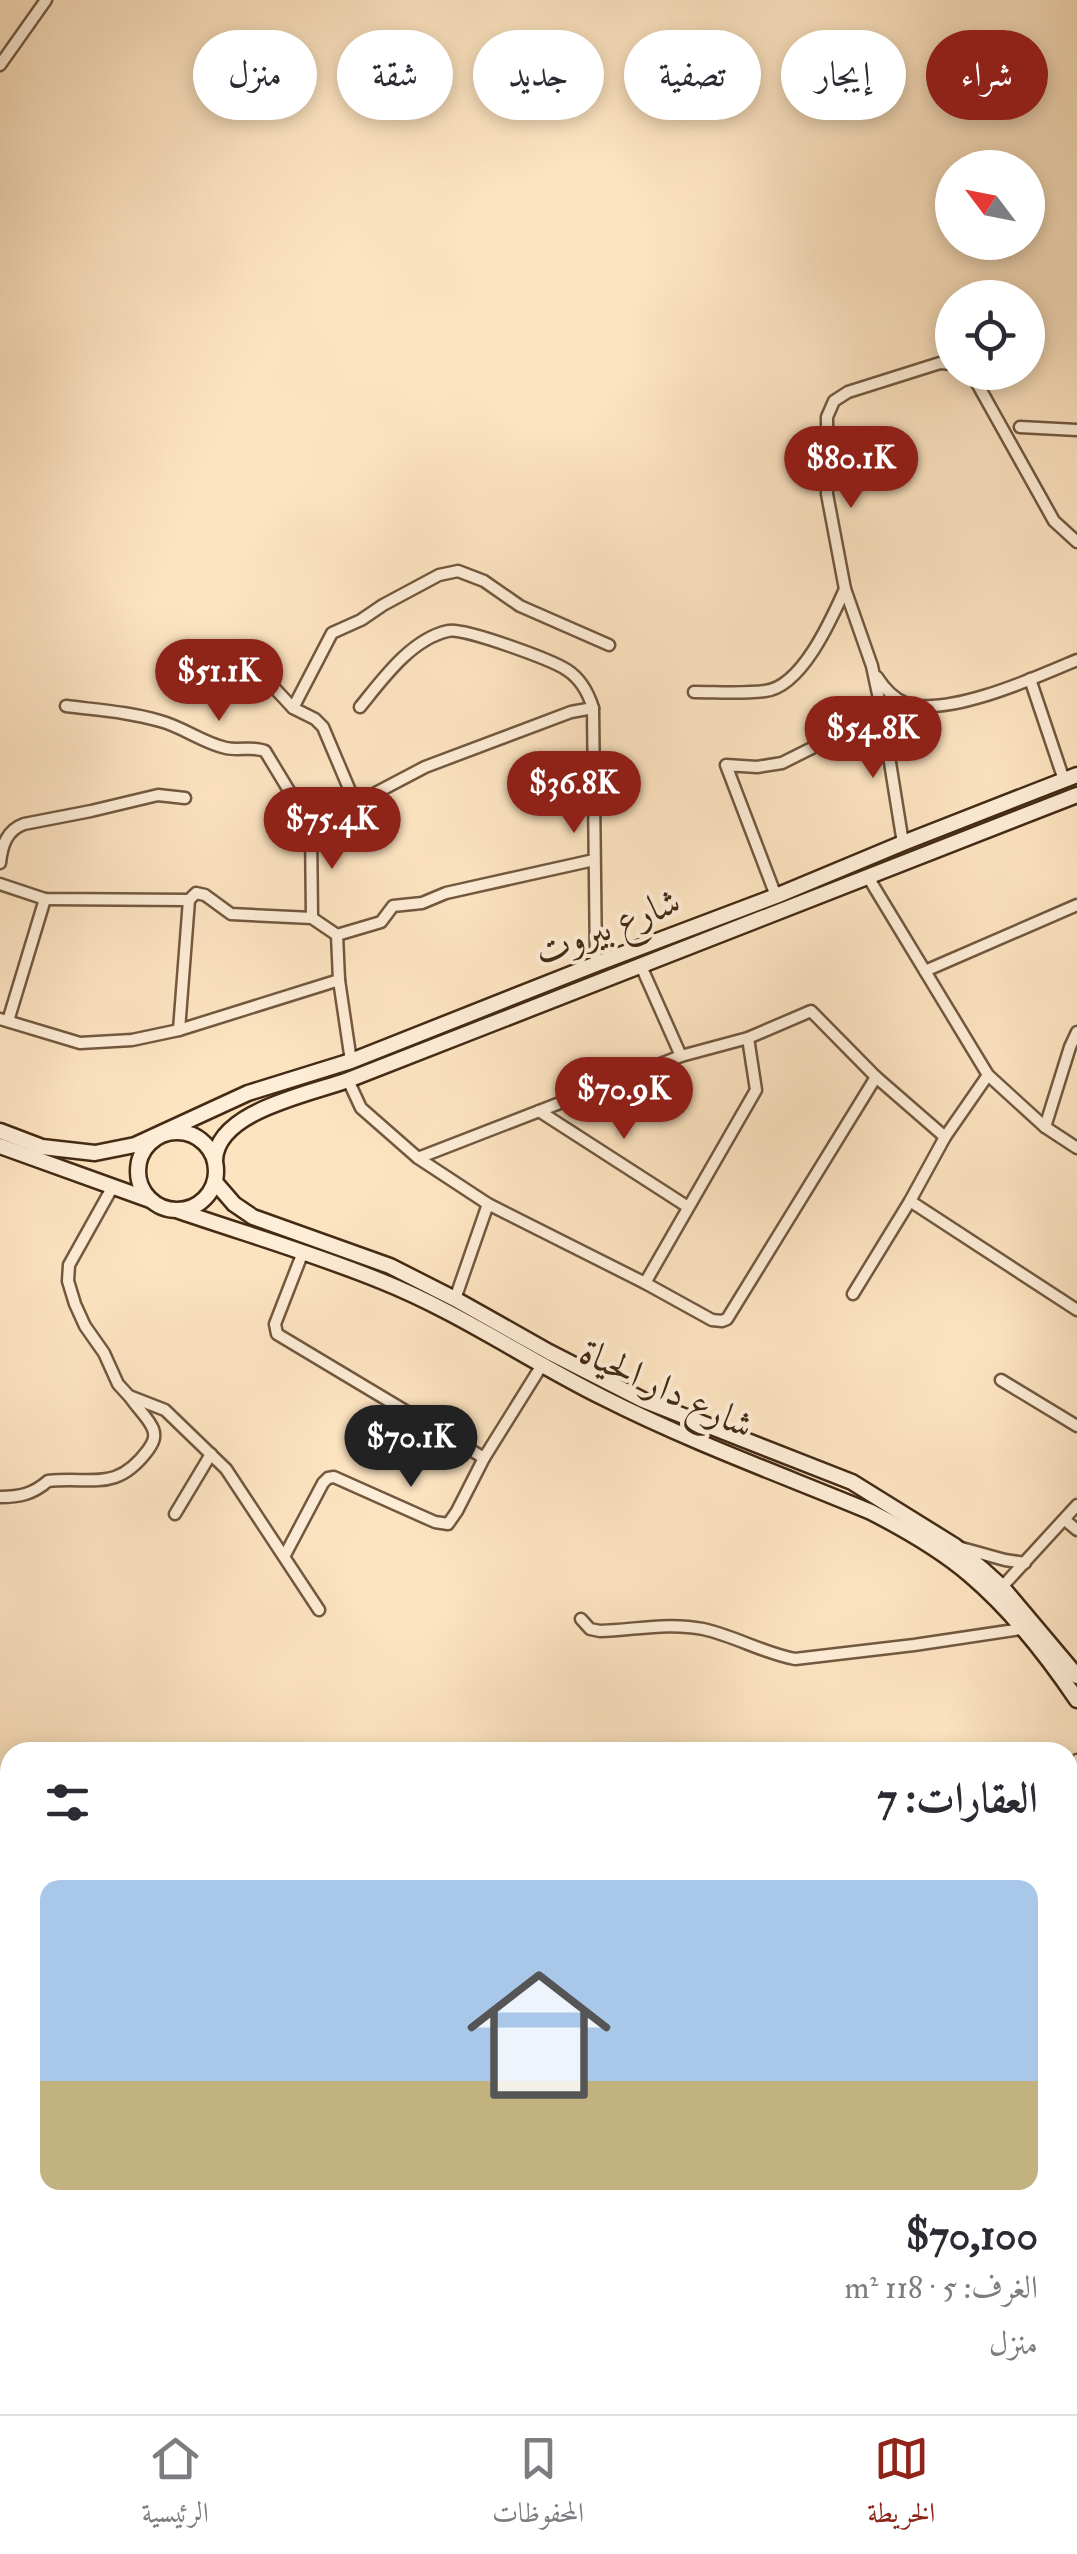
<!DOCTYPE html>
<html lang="ar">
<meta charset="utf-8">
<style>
body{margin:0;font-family:"IM FELL Double Pica",Amiri,serif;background:#f2f2f3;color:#2b2b33;direction:rtl;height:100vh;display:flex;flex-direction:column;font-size:38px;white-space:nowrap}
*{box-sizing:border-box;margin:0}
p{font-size:32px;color:#7c7c81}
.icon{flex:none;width:55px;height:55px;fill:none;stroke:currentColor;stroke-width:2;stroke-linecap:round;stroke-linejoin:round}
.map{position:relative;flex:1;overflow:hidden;direction:ltr}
.details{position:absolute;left:0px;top:1742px;width:1078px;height:672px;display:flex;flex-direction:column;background:#fff;border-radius:30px 30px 0 0;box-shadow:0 5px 15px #0003;direction:rtl}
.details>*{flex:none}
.top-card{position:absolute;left:30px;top:30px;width:1018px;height:90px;direction:rtl;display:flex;gap:20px}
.needle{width:65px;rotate:302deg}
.tools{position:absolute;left:935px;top:150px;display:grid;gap:20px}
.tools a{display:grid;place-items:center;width:110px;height:110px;border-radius:50%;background:#fff;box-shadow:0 5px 15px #0003;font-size:50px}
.price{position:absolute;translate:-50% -85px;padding:0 22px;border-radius:35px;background:#8f2418;color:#fff;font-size:32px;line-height:65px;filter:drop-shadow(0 2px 5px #0008)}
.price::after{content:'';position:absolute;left:50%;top:60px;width:30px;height:22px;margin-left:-15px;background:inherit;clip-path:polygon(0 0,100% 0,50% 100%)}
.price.current{background:#222;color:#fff}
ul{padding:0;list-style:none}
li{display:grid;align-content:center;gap:20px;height:530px;padding:0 40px}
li+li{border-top:2px solid #e1e1e2}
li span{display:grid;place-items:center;height:310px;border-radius:20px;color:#555}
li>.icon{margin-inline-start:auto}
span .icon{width:180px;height:180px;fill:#fffc;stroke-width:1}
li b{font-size:42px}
h2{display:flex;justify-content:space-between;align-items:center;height:120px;padding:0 40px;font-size:42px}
.pill{padding:0 35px;border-radius:45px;background:#fff;box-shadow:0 5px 15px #0003;font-size:35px;line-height:90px}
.pill.current{background:#8f2418;color:#fff}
.menu{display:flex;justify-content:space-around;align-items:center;height:140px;border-top:2px solid #e1e1e2;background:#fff;font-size:28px;color:#7c7c81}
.menu a{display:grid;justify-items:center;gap:5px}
.menu .current{color:#8f2418}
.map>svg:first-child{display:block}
.park{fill:url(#park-tufts);stroke:#847652;stroke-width:2.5}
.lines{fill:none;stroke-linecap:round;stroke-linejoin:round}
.street-casing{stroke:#72583f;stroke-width:15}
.secondary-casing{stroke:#432a14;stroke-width:19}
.street{stroke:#feedd7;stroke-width:10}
.secondary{stroke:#feedd7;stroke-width:14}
.labels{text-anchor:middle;stroke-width:8;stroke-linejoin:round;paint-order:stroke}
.street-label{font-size:38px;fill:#432a14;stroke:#feedd7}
</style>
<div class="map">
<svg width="1077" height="2414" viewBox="0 0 1077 2414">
<defs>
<pattern id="park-tufts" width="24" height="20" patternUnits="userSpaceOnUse" patternTransform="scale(2.5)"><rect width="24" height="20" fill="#c4c28f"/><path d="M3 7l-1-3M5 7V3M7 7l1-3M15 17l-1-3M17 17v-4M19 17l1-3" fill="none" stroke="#a19e74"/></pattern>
</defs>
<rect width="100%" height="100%" fill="#fde4c1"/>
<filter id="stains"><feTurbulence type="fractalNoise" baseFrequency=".002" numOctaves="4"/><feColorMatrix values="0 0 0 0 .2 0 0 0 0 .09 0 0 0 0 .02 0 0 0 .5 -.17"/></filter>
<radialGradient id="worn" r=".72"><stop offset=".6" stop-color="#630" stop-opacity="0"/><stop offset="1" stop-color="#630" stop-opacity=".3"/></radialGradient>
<polygon class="park" points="1077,2003 1077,2095 1068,2082 1068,2010"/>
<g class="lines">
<g class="street-casing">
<g id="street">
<polyline points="0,65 46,0"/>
<polyline points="968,372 973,376 1054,521 1077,542"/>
<polyline points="1020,427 1077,430"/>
<path d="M877 677C884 688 893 698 905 703 947 718 1037 677 1077 660"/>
<polyline points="1030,679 1064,780"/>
<polyline points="183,690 219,688 244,672 250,670 265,678 293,708"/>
<path d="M694 692C717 692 742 694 765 691 802 687 832 618 845 589"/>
<path d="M66 706C97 710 130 712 160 721 183 727 203 743 226 748 239 751 253 746 265 751L311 827 312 918"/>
<path d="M360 707C382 680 411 639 448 631 463 627 552 660 567 670 581 679 588 692 593 708L596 964"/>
<polyline points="356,805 323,727 315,719 293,708 332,633 361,620 383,605 439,575 458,571 484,581 520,606 609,645"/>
<polyline points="311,827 425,767 571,712 593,708"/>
<polyline points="903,843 882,713 872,666 845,589 827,494 827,417 834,401 848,392 940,363 952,364"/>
<path d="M0 863C2 845 7 830 24 824L91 811 158 795 185 798"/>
<polyline points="868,877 988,1075 1045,1127 1077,1148"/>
<polyline points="0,884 45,899 189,900 196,893 205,895 231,914 312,918 337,935 381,922 393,906 422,903 446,893 594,860"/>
<polyline points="776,896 726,765 757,767 782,763 882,713"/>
<polyline points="337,935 339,980 351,1061"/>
<polyline points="641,966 681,1056"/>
<polyline points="925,971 1077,905"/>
<polyline points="0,1019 80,1043 132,1040 179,1030 339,980"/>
<polyline points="8,1021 45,899"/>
<polyline points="179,1030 189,900"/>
<polyline points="348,1080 361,1108 418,1158 488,1204 645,1283 756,1090 748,1038"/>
<polyline points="539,1111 688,1207"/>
<polyline points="1045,1127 1070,1047 1077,1032"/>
<polyline points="418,1158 681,1056 748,1038 811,1011 876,1077 945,1137"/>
<polyline points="112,1188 69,1265 68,1281 75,1304 85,1326 104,1353 118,1384 129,1396 165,1410 226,1469 319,1610"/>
<polyline points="910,1201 1077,1310"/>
<polyline points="303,1252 275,1324 277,1334 484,1458"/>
<polyline points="645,1283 712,1320 722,1321 727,1319 876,1077"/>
<polyline points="853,1294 910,1201 945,1137 988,1075"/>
<polyline points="455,1299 488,1204"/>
<polyline points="1001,1380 1077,1426"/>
<path d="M0 1497C20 1497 33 1494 48 1481 92 1476 116 1493 148 1450 153 1443 156 1437 153 1429 148 1417 136 1407 130 1397"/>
<polyline points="175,1514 211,1454"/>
<polyline points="1065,1520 1077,1530"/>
<polyline points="958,1547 1005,1560 1025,1563"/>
<polyline points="285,1555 323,1483 328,1478 334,1477 435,1522 448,1524 457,1511 484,1458 542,1365"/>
<polyline points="1002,1587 1077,1505"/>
<path d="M581 1619 590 1629 600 1631C635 1630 668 1622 703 1629 735 1636 763 1653 795 1659L914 1645 1021 1629"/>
<polyline points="1068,1769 1077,1760"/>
<polyline points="1068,1998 1077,1991"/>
<polyline points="1068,2093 1077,2106"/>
<polyline points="1068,2150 1077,2146"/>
<polyline points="1068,2199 1077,2209"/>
<polyline points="1068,2322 1077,2333"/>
<polyline points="1068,2379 1077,2380"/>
<polyline points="726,2405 730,2414"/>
<polyline points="914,2405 924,2414"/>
<polyline points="449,2414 451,2405"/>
</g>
</g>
<g class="secondary-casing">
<g id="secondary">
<polyline points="0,1131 42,1147 95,1153 135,1145 248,1093 351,1061 596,964 776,896 903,843 1077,775"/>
<circle cx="177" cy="1171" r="39"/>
<polyline points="0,1146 150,1200"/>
<path d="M215 1160C217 1111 310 1094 348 1080L1077 795"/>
<polyline points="215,1182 234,1204 253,1217 390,1266 455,1299 549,1352 643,1400 852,1482 955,1546 981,1568 1002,1587 1077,1676"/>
<path d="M179 1211C246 1234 315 1254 381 1281 459 1312 529 1361 604 1398 691 1442 782 1475 871 1512 906 1530 941 1550 970 1575 1010 1609 1048 1657 1077 1700"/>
</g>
</g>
<use href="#street" class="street"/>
<use href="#secondary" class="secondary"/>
</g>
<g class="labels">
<g class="street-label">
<text transform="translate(607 926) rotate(-21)" y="13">شارع بيروت</text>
<text transform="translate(667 1388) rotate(25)" y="13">شارع دار الحياة</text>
</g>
</g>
<rect width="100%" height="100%" filter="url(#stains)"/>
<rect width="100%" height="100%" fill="url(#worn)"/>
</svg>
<div class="tools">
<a><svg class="needle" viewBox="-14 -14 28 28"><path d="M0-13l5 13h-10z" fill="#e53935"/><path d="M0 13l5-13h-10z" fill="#7c7c81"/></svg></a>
<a><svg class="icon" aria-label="locate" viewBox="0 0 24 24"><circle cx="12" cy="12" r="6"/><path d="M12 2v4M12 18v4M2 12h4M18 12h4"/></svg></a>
</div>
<b class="price" style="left:851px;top:511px">$80.1K</b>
<b class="price" style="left:219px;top:724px">$51.1K</b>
<b class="price" style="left:873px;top:781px">$54.8K</b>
<b class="price" style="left:574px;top:836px">$36.8K</b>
<b class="price" style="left:332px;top:872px">$75.4K</b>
<b class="price" style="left:624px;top:1142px">$70.9K</b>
<b class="price current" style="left:411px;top:1490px">$70.1K</b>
<div class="top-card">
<a class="pill current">شراء</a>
<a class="pill">إيجار</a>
<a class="pill">تصفية</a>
<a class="pill">جديد</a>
<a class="pill">شقة</a>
<a class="pill">منزل</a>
</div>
<section class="details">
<h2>العقارات: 7<svg class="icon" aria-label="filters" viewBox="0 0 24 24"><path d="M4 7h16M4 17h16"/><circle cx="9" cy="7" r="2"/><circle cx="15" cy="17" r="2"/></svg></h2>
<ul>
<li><span style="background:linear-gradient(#a9c7e8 65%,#c2b280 0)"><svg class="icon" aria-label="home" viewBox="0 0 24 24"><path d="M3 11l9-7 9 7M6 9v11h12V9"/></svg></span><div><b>$70,100</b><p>الغرف: 5 · 118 m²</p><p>منزل</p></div></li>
</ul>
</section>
</div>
<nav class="menu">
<a class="current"><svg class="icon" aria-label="map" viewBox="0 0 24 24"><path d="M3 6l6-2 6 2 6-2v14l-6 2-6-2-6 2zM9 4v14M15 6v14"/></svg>الخريطة</a>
<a><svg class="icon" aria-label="saved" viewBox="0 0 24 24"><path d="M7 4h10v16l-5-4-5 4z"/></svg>المحفوظات</a>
<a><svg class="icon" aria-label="home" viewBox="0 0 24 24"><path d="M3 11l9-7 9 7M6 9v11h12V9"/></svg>الرئيسية</a>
</nav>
